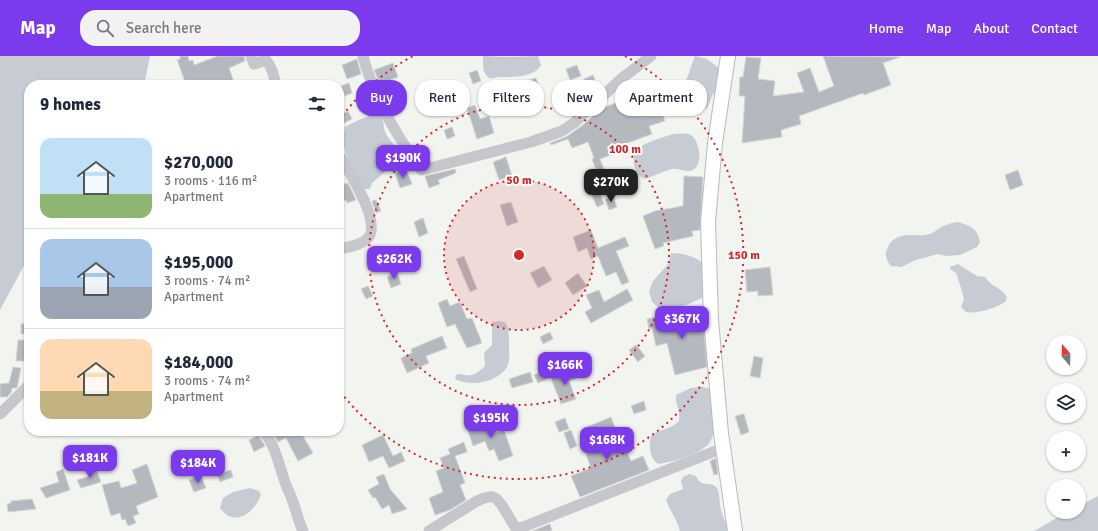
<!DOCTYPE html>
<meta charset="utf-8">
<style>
body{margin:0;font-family:Signika,sans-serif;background:#f2f2f3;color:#1f2937;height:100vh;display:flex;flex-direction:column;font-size:15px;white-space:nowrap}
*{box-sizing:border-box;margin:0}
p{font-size:13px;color:#747a83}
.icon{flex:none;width:22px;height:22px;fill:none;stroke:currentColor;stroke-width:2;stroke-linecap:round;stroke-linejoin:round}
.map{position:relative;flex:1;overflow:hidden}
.sheet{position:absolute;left:24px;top:24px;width:320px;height:356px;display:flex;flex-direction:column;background:#fff;border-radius:16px;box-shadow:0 1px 3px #0004}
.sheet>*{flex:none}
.banner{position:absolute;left:356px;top:24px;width:380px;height:36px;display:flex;gap:8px}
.needle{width:26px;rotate:340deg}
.buttons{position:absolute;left:1046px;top:279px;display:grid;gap:8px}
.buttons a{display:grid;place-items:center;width:40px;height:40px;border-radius:50%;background:#fff;box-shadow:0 1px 3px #0004;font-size:20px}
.price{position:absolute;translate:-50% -34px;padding:0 9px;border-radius:8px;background:#7c3aed;color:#fff;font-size:13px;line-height:26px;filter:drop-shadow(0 1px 2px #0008)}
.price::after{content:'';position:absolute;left:50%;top:24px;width:12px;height:9px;margin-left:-6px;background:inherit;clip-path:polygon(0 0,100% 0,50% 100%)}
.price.selected{background:#222;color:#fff}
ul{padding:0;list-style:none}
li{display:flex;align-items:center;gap:12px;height:100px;padding:0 16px}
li+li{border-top:1px solid #e0e1e3}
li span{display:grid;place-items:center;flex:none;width:112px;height:80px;border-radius:12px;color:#555}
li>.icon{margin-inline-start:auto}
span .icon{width:48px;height:48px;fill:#fffc;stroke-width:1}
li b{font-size:17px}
h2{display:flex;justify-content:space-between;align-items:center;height:48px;padding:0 16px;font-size:17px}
.chip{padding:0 14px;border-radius:16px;background:#fff;box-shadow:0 1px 3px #0004;font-size:14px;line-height:36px}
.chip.selected{background:#7c3aed;color:#fff}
header{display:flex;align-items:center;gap:24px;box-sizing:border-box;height:56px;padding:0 20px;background:#7c3aed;color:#fff}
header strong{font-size:19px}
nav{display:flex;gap:22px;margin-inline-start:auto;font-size:14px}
.search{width:280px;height:36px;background:#f2f2f3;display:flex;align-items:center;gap:10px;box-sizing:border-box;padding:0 14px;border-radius:16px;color:#747a83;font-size:15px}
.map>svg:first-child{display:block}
.water{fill:#c7ccd4}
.building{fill:#b4b8bf;stroke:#d4d5d2}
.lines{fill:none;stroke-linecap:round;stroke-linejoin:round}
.major-casing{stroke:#b8babf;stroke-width:16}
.minor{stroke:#c6c7cc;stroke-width:11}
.major{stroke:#fff;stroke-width:14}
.ring{fill:none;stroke:#d62828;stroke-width:2;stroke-dasharray:2 4}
.centre{fill:#d62828;stroke:#fff;stroke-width:2}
.ring-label{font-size:12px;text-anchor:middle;font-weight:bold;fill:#d62828;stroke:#fff;stroke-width:4;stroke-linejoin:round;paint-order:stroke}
</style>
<header>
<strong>Map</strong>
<div class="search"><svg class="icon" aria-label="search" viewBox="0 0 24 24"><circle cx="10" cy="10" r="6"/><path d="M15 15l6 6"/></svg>Search here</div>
<nav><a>Home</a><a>Map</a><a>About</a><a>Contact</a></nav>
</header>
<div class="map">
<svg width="1098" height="475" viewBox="0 0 1098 475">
<rect width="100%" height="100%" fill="#f2f4ef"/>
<g class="water">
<polygon points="0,0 150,0 144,29 29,29 29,200 0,254"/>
<path d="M483 0 507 1 538 0 541 9C534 22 512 21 500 21 496 21 491 24 488 21 482 16 483 7 483 0Z"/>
<path d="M695 0 707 3 720 13V30L713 38 707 52 700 54 690 53C682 40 681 35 687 22 690 15 692 7 695 0Z"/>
<path d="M375 58 381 59C384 65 383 72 386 78 391 87 401 93 399 104L372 127 370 133H364C352 113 339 95 345 71 353 66 366 61 375 58Z"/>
<path d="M674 78C680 78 687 76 692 80 700 86 703 109 693 114 686 117 679 112 672 113 663 115 654 120 645 123 639 120 636 117 634 109 634 106 633 100 635 97 639 87 664 81 674 78Z"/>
<path d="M958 166C971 170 977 172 980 186L977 191 960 199 946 200 938 198 916 204 901 211 891 210C886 204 884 198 888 191 897 173 916 182 930 178 933 177 935 175 938 173 945 169 950 167 958 166Z"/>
<path d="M671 197C685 197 697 201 707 210L708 231 702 242 686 249 670 253 659 252 652 246 649 235 653 225 669 207Z"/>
<path d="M958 208 977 220 985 221C990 230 1002 232 1007 241L1006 245C998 252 976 258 966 256L961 251 964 243 961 232 956 217 950 213V211Z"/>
<path d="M499 265 505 266C509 273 509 279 509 287 509 294 510 303 508 309 499 327 471 331 455 323L456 319C460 317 461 319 465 319 474 321 479 315 485 310L484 297 492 289V266Z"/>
<path d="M702 331 708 332 712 336C713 349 717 376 710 386 702 398 672 406 658 408 649 402 649 390 651 380 660 373 671 373 679 365 681 354 675 350 676 339L691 332Z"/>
<path d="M689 418 696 420C701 433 711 424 717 432 720 437 719 442 720 448 721 458 726 466 729 475H680C677 463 670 455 666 444L670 438 683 433 681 425 683 421Z"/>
<path d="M250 432 259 435 261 439C254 457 234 472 220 452L223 442 233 436Z"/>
<polygon points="1098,440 1098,475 1034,475 1067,456 1079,456 1079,450"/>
</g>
<g class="building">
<polygon points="180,0 188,0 189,5 193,4 194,9 218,0 244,0 245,5 229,12 235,29 186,29 177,3 180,4"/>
<polygon points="823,0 900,1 883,7 891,29 864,39 863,37 799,60 801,68 781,74 782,81 742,87 745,40 739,40 740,21 743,21 746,1 761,2 758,23 775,25 773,40 804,36 797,17 810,12 819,36 834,30"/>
<polygon points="357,3 361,18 347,23 342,9"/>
<polygon points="393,7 398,21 380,28 374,14"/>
<polygon points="577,9 581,20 570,24 566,13"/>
<polygon points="477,14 481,25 473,28 469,17"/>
<polygon points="593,19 599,34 591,38 584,23"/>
<polygon points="536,22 540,33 516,41 511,29"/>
<polygon points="565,26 573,49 565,52 557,29"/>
<polygon points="349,27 352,37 345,40 341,30"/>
<polygon points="632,37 640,60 661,53 665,65 649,70 652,78 619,90 621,95 600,103 606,119 599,122 592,103 594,102 588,86 572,92 568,83 551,89 550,87 566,81 583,69 600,53 626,43 625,39"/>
<polygon points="593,40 577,54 575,47"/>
<polygon points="475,49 480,63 489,60 494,77 477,83 467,52"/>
<polygon points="348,55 352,63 344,67 340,59"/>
<polygon points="452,71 455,80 447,83 444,74"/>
<polygon points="506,101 512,120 499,124 493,106"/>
<polygon points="406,113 412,128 400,132 395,117"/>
<polygon points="455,113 456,117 438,124 440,128 429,132 425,120"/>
<polygon points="1018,114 1023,129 1010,134 1005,119"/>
<polygon points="684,120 703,121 700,174 692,175 693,180 663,187 664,190 655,193 643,160 655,155 683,150"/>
<polygon points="348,127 356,144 347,147 346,144 339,147 339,137 343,135 341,129"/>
<polygon points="598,132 604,148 597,151 590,135"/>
<polygon points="613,141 617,151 609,154 605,143"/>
<polygon points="376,144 381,155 376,157 372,145"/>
<polygon points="511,146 518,166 507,170 500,149"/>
<polygon points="423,162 428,177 419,181 414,166"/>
<polygon points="591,174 598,192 625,181 629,190 616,195 629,226 622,229 616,216 606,220 598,200 591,203 587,192 578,196 573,181"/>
<polygon points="464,200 477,233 470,236 456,203"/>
<polygon points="544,210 552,224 538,232 530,217"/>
<polygon points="770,211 773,239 758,240 758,235 747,236 745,214"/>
<polygon points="397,217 401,228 391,232 387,221"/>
<polygon points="578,217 587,230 573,239 565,227"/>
<polygon points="368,230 373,240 366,243 361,233"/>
<polygon points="627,233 633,244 591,267 585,256 592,252 586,239 599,234 604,246"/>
<polygon points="447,243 450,250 460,246 467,263 472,262 482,287 467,292 455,268 447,271 438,247"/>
<polygon points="702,254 707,311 675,319 667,287 656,290 652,272 649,273 647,263 671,258 672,259"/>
<polygon points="29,267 29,278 21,278 21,268"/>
<polygon points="550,276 553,283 543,288 540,281"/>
<polygon points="442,280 447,292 426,300 429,307 407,317 401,302 412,297 411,293"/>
<polygon points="18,284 26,284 25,305 16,305"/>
<polygon points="636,289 645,300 638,306 629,294"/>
<polygon points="754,300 763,302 760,322 750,320"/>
<polygon points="13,311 21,312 17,332 12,332 11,337 7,341 0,341 0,328 9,327"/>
<polygon points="553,311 556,319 538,327 534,319"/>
<polygon points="573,313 577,322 569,325 576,343 561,348 551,322"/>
<polygon points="530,316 533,326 512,332 509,323"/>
<polygon points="644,345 646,354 634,358 631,350"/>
<polygon points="744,358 749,376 741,379 735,360"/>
<polygon points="611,361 622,390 624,389 631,405 643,400 649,414 580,441 571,420 591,412 586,398 596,394 587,371"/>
<polygon points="565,362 569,373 559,376 555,366"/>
<polygon points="491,364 495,377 504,374 513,400 499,405 494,393 489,395 485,385 473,390 467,372"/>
<polygon points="571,374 577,390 570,393 564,377"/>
<polygon points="254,375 256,375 265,390 254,396 249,384 257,380"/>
<polygon points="272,375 300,375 313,397 298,405 286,382 278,386"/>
<polygon points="383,379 393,400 401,396 405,405 389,412 383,400 369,406 362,389"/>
<polygon points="464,386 467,396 455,400 465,427 460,429 466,444 450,454 435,459 429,442 443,436 436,415 444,412 440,402 450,398 448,393"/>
<polygon points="716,402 718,418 714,419 710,405"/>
<polygon points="147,408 158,441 136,450 139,458 133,460 136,467 128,470 125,463 122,464 120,457 111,460 102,429 119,425 121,432 137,427 132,414"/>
<polygon points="96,412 101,426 81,432 77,424 90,420 88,414"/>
<polygon points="63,413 70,434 46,442 40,432 59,426 56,416"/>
<polygon points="231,414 233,421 220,426 217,418"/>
<polygon points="384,418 390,433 407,453 392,458 389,449 382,453 375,441 373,442 368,434 379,428 376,421"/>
<polygon points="201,420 206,432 194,436 189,424"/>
<polygon points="32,443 36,453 8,456 7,448 11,447 11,445"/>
<polygon points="550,468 552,475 532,475"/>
</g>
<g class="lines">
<g class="major-casing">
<polyline id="major" points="728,0 715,87 708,166 711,264 721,377 735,475"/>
</g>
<g class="minor">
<polyline points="251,0 254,8 266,4 269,8 273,17 276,29"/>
<path d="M363 0C373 40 395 76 418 110L422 114 531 86 562 75 574 67 621 23 651 0"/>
<path d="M339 99C348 114 382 166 368 182 362 189 348 191 339 193"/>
<polyline points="0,358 29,329"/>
<path d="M263 375C274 387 278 405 283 420 285 428 289 435 292 443 296 454 298 464 303 475"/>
<path d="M429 475 477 445C482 443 488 440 493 441 501 443 509 463 514 469L516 472 523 471 723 392"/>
</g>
<use href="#major" class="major"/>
</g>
<circle cx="519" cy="199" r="75" fill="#d62828" fill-opacity=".12"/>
<g class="ring">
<circle cx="519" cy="199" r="75"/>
<circle cx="519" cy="199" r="150"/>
<path d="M339 64A225 225 0 0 1 413 0M625 0A225 225 0 1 1 339 334"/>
</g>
<circle cx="519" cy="199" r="6" class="centre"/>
<g class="ring-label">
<text x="625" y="97">100 m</text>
<text x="519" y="128">50 m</text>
<text x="744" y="203">150 m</text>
</g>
</svg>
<div class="buttons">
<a><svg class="needle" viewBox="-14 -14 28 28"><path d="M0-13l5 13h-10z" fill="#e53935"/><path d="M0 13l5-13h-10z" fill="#747a83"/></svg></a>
<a><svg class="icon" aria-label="layers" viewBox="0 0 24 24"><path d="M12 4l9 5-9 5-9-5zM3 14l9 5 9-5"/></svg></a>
<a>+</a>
<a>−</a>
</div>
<b class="price" style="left:403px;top:123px">$190K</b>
<b class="price selected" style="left:611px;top:147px">$270K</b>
<b class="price" style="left:394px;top:224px">$262K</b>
<b class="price" style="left:682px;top:284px">$367K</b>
<b class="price" style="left:565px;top:330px">$166K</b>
<b class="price" style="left:491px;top:383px">$195K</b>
<b class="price" style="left:607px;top:405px">$168K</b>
<b class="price" style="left:90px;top:423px">$181K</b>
<b class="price" style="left:198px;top:428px">$184K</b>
<div class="banner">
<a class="chip selected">Buy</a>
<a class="chip">Rent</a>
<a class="chip">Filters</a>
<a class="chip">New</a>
<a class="chip">Apartment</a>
</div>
<section class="sheet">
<h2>9 homes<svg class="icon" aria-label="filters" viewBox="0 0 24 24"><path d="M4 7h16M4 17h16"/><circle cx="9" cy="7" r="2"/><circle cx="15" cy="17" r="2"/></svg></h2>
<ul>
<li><span style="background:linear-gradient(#bfe0f5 70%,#8fb573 0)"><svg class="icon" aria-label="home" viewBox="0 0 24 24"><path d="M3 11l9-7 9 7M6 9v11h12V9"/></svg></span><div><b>$270,000</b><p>3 rooms · 116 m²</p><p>Apartment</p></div></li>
<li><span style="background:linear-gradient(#a9c7e8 60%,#9aa5b1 0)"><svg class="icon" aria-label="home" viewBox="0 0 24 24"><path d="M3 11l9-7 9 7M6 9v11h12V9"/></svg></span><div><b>$195,000</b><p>3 rooms · 74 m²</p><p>Apartment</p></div></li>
<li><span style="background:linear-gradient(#ffd9b3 65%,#c2b280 0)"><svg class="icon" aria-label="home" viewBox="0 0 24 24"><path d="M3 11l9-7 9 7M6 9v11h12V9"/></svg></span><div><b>$184,000</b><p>3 rooms · 74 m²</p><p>Apartment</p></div></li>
</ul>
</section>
</div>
